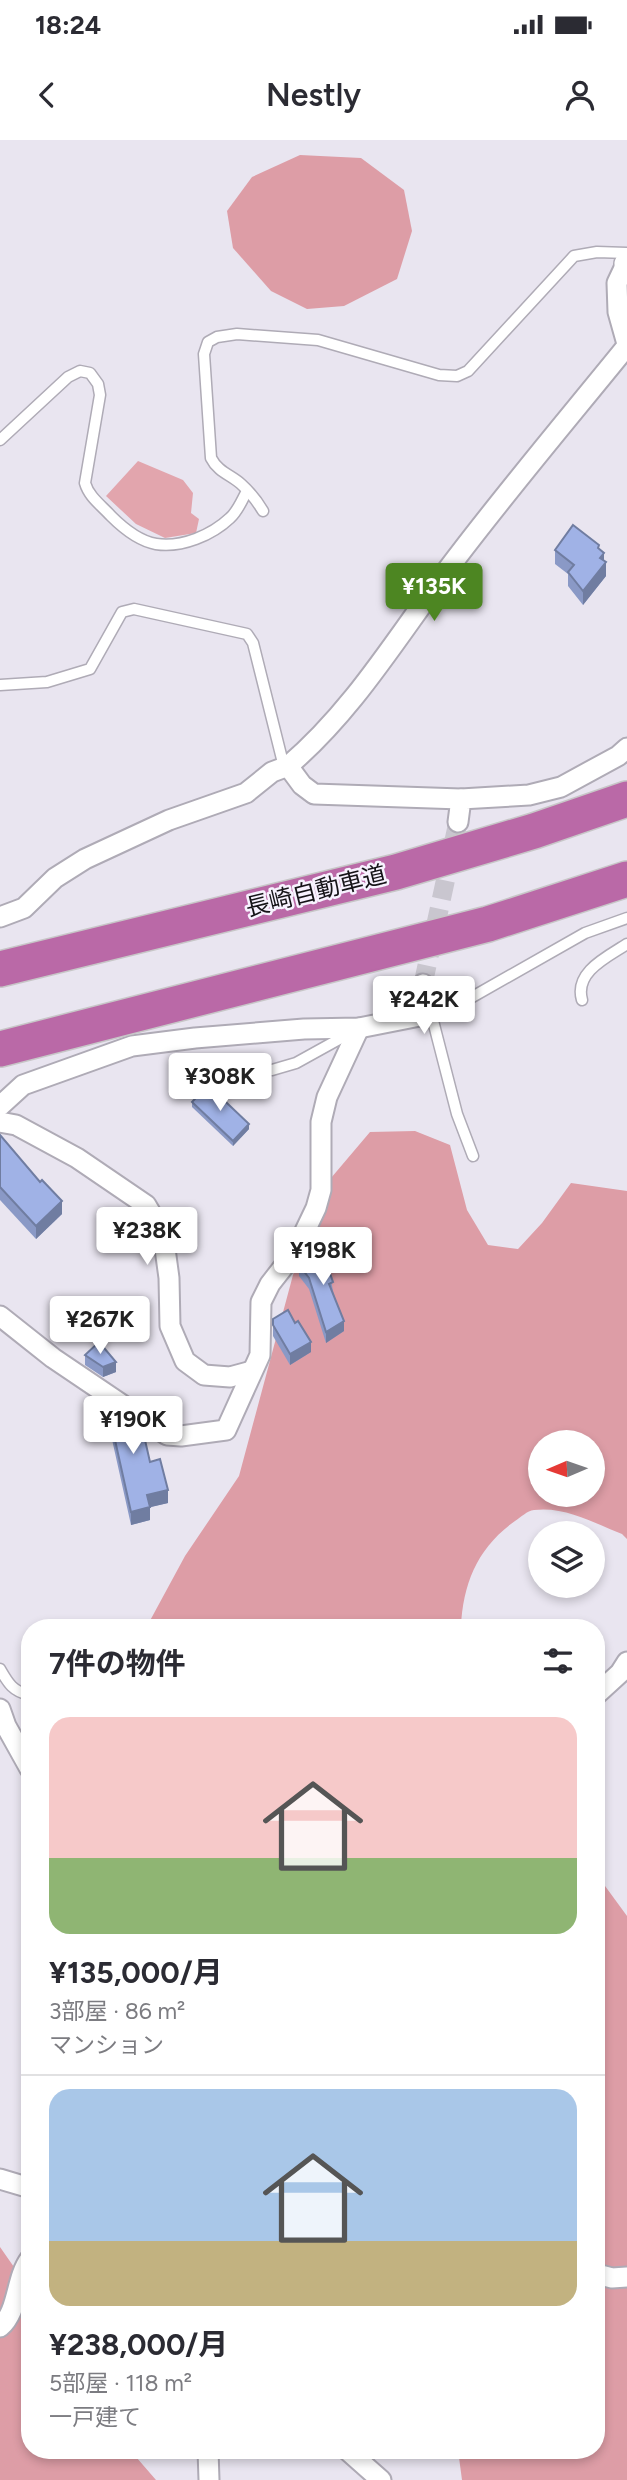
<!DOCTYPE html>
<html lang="ja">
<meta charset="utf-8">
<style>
body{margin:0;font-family:Figtree,"Noto Sans JP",sans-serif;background:#f2f2f3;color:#2b2b33;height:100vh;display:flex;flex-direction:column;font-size:26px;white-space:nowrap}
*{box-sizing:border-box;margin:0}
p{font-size:23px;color:#7c7c81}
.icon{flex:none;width:38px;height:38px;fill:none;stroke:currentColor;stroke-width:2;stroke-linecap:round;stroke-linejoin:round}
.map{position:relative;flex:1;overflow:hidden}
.drawer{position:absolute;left:21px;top:1479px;width:584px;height:840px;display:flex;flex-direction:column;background:#fff;border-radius:28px;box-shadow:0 4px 10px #0003}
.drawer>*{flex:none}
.needle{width:46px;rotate:268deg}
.tools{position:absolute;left:528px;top:1290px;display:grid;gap:14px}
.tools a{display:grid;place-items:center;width:77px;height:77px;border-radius:50%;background:#fff;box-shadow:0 4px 10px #0003;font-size:35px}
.price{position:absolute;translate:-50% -60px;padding:0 16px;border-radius:7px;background:#fff;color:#222;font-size:23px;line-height:46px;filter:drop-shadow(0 2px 4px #0008)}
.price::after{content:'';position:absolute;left:50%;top:42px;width:21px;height:16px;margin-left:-10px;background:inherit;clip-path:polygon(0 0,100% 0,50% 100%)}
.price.selected{background:#4d8622;color:#fff}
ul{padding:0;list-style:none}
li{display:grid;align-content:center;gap:14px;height:371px;padding:0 28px}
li+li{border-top:2px solid #e1e1e2}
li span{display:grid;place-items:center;height:217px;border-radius:21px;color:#555}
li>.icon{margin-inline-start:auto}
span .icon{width:126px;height:126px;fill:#fffc;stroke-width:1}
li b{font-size:30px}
h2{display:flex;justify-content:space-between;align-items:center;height:84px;padding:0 28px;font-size:30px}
.status{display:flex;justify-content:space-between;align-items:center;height:49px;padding:0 35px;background:#fff;direction:ltr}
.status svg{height:19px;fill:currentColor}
header{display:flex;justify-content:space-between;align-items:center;height:91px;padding:0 28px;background:#fff;font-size:32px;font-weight:600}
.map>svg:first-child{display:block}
.green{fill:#e2a5ad}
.forest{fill:#dd9da6;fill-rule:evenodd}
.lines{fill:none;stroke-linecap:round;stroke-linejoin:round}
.minor-tunnel{stroke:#c9c6cf;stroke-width:19;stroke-dasharray:19 10;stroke-linecap:butt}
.service-casing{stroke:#afabb6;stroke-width:13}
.minor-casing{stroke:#afabb6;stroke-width:23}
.tertiary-casing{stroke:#afabb6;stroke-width:26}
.motorway-casing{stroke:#c7c6c7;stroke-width:38}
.service{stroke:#fff;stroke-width:10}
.minor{stroke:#fff;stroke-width:19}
.tertiary{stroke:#fff;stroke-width:23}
.motorway{stroke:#ba69a7;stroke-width:35}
.wall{fill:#8a99c6}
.shaded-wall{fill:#707da1}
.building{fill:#a0b2e6;stroke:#707da1;stroke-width:2}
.labels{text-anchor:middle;stroke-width:5;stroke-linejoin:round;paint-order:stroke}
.street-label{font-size:24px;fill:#151317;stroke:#f7f2fe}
</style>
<div class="status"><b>18:24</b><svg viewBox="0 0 49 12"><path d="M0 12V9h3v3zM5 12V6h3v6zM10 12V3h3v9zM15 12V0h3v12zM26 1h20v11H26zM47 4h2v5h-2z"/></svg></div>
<header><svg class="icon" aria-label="back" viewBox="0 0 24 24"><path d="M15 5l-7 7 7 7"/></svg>Nestly<svg class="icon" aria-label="person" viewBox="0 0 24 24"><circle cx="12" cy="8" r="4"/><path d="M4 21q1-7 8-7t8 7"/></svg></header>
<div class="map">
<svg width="627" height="2340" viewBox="0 0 627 2340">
<rect width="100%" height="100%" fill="#e9e5f0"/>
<polygon class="green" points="138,321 183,340 193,353 191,373 199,379 196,393 165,398 136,384 106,356"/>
<g class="forest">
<polygon points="300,15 361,18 404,50 412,91 397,139 344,166 307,169 271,151 233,108 227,71 252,37"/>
<path d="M415 991 450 1005 467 1070 488 1105 518 1109 542 1083 571 1043 627 1051V1399L622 1394C594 1383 565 1366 534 1370 527 1371 521 1377 515 1381 478 1407 463 1443 461 1487L146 1488 185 1416 239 1336 293 1135 331 1038 370 992ZM541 1302H593V1354H541Z"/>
<polygon points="597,1735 627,1776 627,2340 462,2340 458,2310 597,2310"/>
<polygon points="0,2107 30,2150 30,2310 130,2310 156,2340 0,2340"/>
</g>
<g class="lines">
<polyline class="minor-tunnel" points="423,844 458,682"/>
<g class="service-casing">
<g id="service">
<path d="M0 300 68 237 80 231 90 233 98 244 100 255 85 343C89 357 101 365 111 376 123 388 139 401 156 404 182 408 212 395 230 378 238 371 242 360 247 351"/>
<path d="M263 371C257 361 250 352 241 344 231 335 218 332 211 318L204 214 208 202 217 197 237 194 318 200 439 235 457 236 468 231 574 116 597 112 627 113"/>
<polyline points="0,545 47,542 90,529 122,472 134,469 247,494 253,503 284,627"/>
<path d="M582 860C574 832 607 817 627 804"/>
<polyline points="431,873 457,974 473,1016"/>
<polyline points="425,875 467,860 585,793 627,778"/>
<polyline points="272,930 296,923 352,892"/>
<path d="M0 1529C8 1543 13 1552 30 1555"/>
</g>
</g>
<g class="minor-casing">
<g id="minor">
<polyline points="626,124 617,143 618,172 627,204"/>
<path d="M461 659 314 654 302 645 288 626C353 571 397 497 448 429 505 353 567 280 627 206"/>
<polyline points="458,682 461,659 529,655 561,647 618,616 627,608"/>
<polyline points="0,777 24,768 55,738 85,719 169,680 246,653 272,632 288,626"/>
<polyline points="0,966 23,945 132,906 195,898 304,889 359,888 425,875 423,844"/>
<polyline points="0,982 16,985 77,1018 146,1065 163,1094 169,1138 170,1186 185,1221 204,1235 230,1237 252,1231"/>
<polyline points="0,1176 53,1218 167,1295 181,1296 226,1290 260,1215 261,1162 270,1144 295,1112 316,1068 321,1050 321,982 327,957 359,888"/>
<polyline points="597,1554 620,1533 627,1522"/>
<polyline points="0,1569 6,1586 30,1629"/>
<polyline points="0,2039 30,2048"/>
<polyline points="597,2134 612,2138 627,2137"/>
<path d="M0 2187C19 2171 15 2139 30 2119"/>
<polyline points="208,2310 209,2340"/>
<polyline points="347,2310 381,2340"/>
</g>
</g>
<g class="tertiary-casing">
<polyline id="tertiary" points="626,124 627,123"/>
</g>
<g class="motorway-casing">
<g id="motorway">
<polyline points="0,829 396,732 534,691 627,659"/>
<polyline points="0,909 488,784 627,739"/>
</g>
</g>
<use href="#service" class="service"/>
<use href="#minor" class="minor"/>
<use href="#tertiary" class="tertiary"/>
<use href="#motorway" class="motorway"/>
</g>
<g class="wall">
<polygon points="599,409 604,421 606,436 583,465 568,446 568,434 555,424 555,410"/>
<polygon points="192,962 249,989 233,1006 192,967"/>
<polygon points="0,995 40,1042 62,1074 36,1099 0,1060"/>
<polygon points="302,1119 331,1129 329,1130 333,1151 344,1191 326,1203 309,1149 299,1136 299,1125 302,1123"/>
<polygon points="273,1179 295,1183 311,1212 290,1225 273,1196"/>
<polygon points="85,1215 116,1232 103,1237 85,1225"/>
<polygon points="97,1262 130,1279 150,1322 168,1363 150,1367 150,1380 131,1385 111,1295 102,1297 97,1275"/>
</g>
<g class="shaded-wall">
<polygon points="604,413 604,424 606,422 606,436 583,465 583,451 600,418"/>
<polygon points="249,984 249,989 233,1006 233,1001"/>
<polygon points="62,1061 62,1074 36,1099 36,1086"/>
<polygon points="331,1119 331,1129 326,1132 326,1122"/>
<polygon points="344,1181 344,1191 326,1203 326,1192"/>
<polygon points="311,1202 311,1212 290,1225 290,1214"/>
<polygon points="116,1222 116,1232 103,1237 103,1227"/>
<polygon points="111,1282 111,1295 102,1297 102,1284"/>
<polygon points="168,1350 168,1363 147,1368 147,1355"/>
<polygon points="150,1367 150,1380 131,1385 131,1372"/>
</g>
<g class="building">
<polygon points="573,385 599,405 598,408 604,413 600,418 606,422 583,451 568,432 574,425 555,410"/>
<polygon points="208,945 249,984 233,1001 192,962"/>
<polygon points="0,995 40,1042 42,1040 62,1061 36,1086 0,1047"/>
<polygon points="322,1106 331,1119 326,1122 333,1142 329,1144 344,1181 326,1192 309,1138 299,1125 304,1122 302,1119"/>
<polygon points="288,1170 295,1183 298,1181 311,1202 290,1214 273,1185 273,1179"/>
<polygon points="99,1202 116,1222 103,1227 85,1215"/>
<polygon points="110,1258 127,1270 130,1279 140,1278 150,1322 160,1319 168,1350 147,1355 150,1367 131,1372 111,1282 102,1284 97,1262"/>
</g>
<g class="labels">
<g class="street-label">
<text transform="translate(316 751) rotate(-14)" y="8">長崎自動車道</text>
</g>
</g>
</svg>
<div class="tools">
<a><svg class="needle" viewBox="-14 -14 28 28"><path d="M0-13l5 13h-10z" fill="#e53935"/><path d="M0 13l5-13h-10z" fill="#7c7c81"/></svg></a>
<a><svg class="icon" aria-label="layers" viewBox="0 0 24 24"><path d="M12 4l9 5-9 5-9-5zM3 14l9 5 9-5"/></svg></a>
</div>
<b class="price selected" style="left:434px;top:483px">¥135K</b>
<b class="price" style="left:424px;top:896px">¥242K</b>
<b class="price" style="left:220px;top:973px">¥308K</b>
<b class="price" style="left:147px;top:1127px">¥238K</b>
<b class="price" style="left:323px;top:1147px">¥198K</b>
<b class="price" style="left:100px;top:1216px">¥267K</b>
<b class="price" style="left:133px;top:1316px">¥190K</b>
<section class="drawer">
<h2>7件の物件<svg class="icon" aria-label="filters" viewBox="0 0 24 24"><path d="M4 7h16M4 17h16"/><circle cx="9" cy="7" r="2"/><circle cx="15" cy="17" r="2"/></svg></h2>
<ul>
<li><span style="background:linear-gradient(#f6c9c9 65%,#8fb573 0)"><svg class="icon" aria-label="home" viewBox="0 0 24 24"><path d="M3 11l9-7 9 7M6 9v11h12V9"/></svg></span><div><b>¥135,000/月</b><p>3部屋 · 86 m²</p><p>マンション</p></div></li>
<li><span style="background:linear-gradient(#a9c7e8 70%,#c2b280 0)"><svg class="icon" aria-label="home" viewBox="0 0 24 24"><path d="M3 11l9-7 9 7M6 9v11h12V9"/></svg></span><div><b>¥238,000/月</b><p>5部屋 · 118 m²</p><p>一戸建て</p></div></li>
</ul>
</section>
</div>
